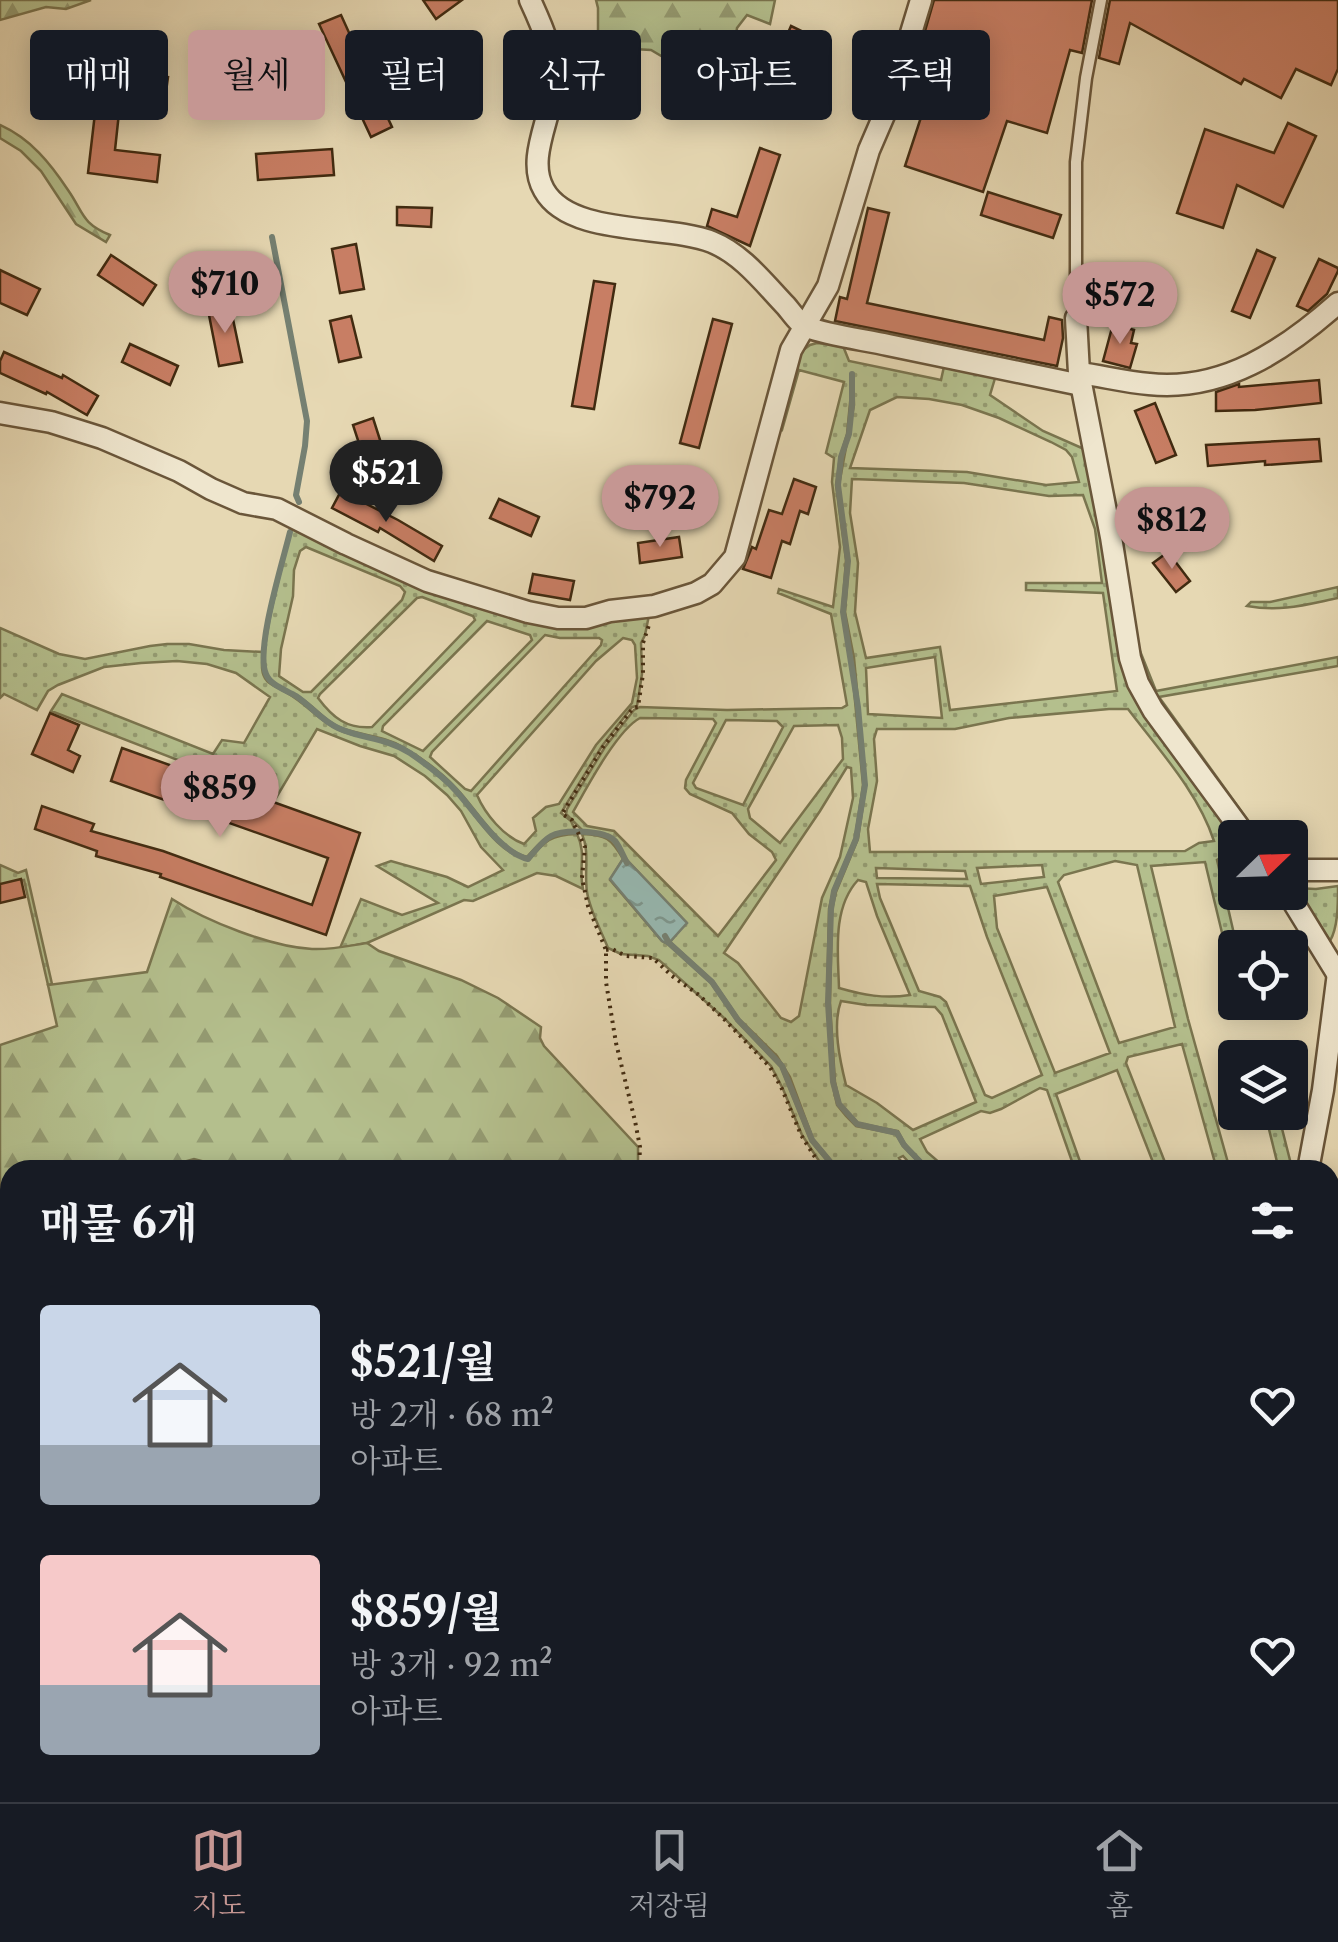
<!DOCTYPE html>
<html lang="ko">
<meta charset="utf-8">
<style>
body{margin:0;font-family:"Libre Caslon Text","Noto Serif KR",serif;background:#242831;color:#f1f3f6;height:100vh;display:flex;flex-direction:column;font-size:38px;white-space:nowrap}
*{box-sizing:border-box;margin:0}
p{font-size:32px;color:#9ea1a6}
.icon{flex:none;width:55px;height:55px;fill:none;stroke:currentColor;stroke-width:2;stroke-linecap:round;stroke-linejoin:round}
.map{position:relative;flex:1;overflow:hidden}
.details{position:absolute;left:0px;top:1160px;width:1340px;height:642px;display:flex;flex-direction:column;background:#171b24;border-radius:30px 30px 0 0;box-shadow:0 5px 25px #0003}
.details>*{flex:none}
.guide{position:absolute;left:30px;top:30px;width:1280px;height:90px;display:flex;gap:20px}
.needle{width:65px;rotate:67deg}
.buttons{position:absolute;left:1218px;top:820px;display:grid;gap:20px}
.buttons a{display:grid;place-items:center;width:90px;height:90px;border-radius:10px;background:#171b24;box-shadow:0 5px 25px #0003;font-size:50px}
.price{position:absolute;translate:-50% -85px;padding:0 22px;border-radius:35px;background:#c59692;color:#111;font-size:32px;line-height:65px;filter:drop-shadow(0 2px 5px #0008)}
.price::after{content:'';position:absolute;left:50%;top:60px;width:30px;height:22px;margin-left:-15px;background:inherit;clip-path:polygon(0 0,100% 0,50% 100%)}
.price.current{background:#222;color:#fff}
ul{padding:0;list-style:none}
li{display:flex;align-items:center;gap:30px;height:250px;padding:0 40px}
li span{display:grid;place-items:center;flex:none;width:280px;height:200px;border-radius:10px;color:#555}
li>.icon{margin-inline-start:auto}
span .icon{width:120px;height:120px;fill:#fffc;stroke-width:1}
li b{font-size:42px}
h2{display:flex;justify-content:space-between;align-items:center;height:120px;padding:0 40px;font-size:42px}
.chip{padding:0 35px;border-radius:10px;background:#171b24;box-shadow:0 5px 25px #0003;font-size:35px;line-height:90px}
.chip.current{background:#c59692;color:#111}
.menu{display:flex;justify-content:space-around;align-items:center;height:140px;border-top:2px solid #363941;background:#171b24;font-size:28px;color:#9ea1a6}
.menu a{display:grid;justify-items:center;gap:5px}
.menu .current{color:#c59692}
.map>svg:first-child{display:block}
.grass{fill:url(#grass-dots);stroke:#7a754f;stroke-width:2.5;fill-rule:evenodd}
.forest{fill:url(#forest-firs);stroke:#7a754f;stroke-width:2.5}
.water{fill:url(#water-ripples);stroke:#758072;stroke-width:2.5}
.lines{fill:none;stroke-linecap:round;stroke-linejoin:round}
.stream{stroke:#758072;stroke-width:6}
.building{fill:#c87e64;stroke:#412b11;stroke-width:2.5}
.lane-casing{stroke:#6a563a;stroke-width:15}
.street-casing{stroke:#6a563a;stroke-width:25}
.path{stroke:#412b11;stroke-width:4;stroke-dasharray:2.5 5;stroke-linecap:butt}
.lane{stroke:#efe6ce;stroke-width:10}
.street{stroke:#efe6ce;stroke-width:20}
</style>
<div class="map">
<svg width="1338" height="1802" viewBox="0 0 1338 1802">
<defs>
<pattern id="grass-dots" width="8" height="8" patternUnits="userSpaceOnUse" patternTransform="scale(2.5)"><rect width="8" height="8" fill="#b4bf8d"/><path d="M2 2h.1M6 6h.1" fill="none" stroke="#949b72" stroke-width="1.8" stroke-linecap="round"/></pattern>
<pattern id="forest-firs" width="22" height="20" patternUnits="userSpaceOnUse" patternTransform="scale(2.5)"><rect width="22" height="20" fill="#b4bf8d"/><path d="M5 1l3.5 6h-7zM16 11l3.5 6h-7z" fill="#949b72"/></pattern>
<pattern id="water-ripples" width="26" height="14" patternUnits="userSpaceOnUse" patternTransform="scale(2.5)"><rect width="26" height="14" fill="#97b9b2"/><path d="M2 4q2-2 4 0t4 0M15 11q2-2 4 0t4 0" fill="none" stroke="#7d978f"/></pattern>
</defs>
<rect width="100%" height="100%" fill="#e6d8b3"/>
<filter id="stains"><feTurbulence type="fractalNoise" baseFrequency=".002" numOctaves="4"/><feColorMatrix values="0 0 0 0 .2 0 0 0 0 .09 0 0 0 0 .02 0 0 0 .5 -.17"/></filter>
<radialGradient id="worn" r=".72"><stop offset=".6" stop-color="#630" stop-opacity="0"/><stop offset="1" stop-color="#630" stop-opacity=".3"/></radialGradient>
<g class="grass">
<path d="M817 343 843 346 849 361 941 380 945 362 996 375 990 395 1043 431 1084 449 1111 585 1122 662 1235 838V850L1217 860 1237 947 1235 948V987L1205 862 1151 866 1188 1019 1230 1170H1217L1182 1044 1128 1057 1126 1063 1168 1170H1156L1117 1070 1056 1094 1083 1170H1075L1047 1090 1040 1088 1001 1109 990 1113 981 1111 920 1139 927 1152 948 1170H930L905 1144 898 1131 858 1123 840 1104 835 1082 830 1003 832 910 836 892 858 839 866 785 854 658 845 612 849 561 839 485 854 405 853 372 847 434 840 457 836 485 846 560 842 612 851 659 863 785 855 838 833 891 829 909 827 1003 832 1082 837 1105 846 1116 856 1126 896 1134 903 1146 926 1170H916L903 1156 899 1158 906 1170H866L861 1161 855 1163 854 1170H839L813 1139 790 1077 777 1056 739 1019 713 981 670 942 686 922 627 860 616 840 609 835 583 831 566 814 567 809 605 747 634 710 640 707 727 710 842 708 847 705 831 614 778 593 779 589 833 607 840 547 832 482 834 458 826 453 844 382 799 370 782 430 778 428 799 353 810 345ZM897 397 929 399 962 405 999 418 1051 442 1066 450 1072 457 1079 482 1046 485 967 472 850 468 870 410ZM852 479 964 483 1049 496 1083 495 1095 529 1102 583H1026V590L1103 593 1117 691 950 710 940 647 866 658 855 612 858 563 850 513ZM935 657 942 718 868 714 866 668ZM1109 709H1128C1159 750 1198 792 1214 841L1199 843 1185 851 870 852 868 829 877 781 874 739 877 729H955L1009 718ZM640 718 713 719 716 723 686 780 685 788 690 794 732 813 749 834 772 852 776 860 718 936 614 831 587 826 573 812C586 789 617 730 640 718ZM726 720 777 721 783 727 743 805 696 788 693 783ZM838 725 842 738 843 759 780 843 750 818 748 809 794 726ZM847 767 851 768 853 798 840 857 822 898 799 1016 791 1022 781 1018 738 963 724 953 820 811ZM1115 861 1137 865 1175 1027 1119 1043 1058 882 1064 875ZM1042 865 1044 877 981 884 977 868ZM876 868 965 871 967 879 877 878ZM858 880 866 882 877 916 910 995C884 999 863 995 839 988 838 953 832 908 858 880ZM877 884 970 886 987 937 1042 1075 992 1098 985 1095 946 1002 940 997 919 991 880 898ZM1047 887 1110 1053 1055 1073 997 928 994 896ZM841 1001 866 1005 935 1007 942 1015 976 1102 913 1130 877 1103 846 1085C840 1061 832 1025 841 1001Z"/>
<path d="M293 521 524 618 650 610 645 635 641 643 642 674 637 706 632 707 602 746 561 813 571 821 575 830C549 832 544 838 527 857 500 851 476 809 457 789 442 773 422 758 403 747 384 736 364 736 344 729 327 723 316 708 301 698 290 690 269 685 266 671 258 644 287 553 293 521ZM306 547 400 586 405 592 402 600 311 692H303L279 676 281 649 293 596 294 570 300 551ZM422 597 473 616 475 620 372 727C347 729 333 718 318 698L320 694 417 598ZM487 621 530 635 532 640 423 751 382 731 383 726ZM545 635 560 638H599L602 640 601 645 471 791 465 789 430 757 432 752ZM623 638 632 640 635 645 637 678 632 703 596 745 559 804 546 807 533 818 536 831 524 844C504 837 485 814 477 795L596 661Z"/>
<path d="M1338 587V598C1304 605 1282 612 1247 606L1251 602H1270Z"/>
<path d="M0 628 59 654 85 659 150 646 167 644H189L224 650 263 652C262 662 260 673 267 681 272 686 282 689 287 693 307 704 323 725 344 732 361 738 380 738 396 746 416 757 435 772 452 788 475 811 494 853 529 860 545 840 551 835 577 834 587 855 578 867 583 889L556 876 537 873 473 901 464 900 367 943 340 948 361 899 402 915 438 903 377 866 391 861 447 877 468 887 503 870 481 847 461 811 447 795 425 776 394 756 360 746 317 729 276 798 51 711 62 694 213 754 222 740 244 743 270 697 236 673 207 664 177 661 141 663 104 667 58 685 48 691 37 710 4 694 0 698Z"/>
<polygon points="1136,641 1156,691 1338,657 1338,666 1159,697 1260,837 1253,837 1165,719 1139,671"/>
<path d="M582 834C606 835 611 838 623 859L610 880 662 941 668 944 711 983 737 1021 781 1067 811 1141 835 1170H825L802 1135 783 1089 771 1066 724 1018 659 960 648 956 621 954 608 948C601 930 590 911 587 892 584 872 590 852 582 834Z"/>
<polygon points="0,865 18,873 26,870 52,984 48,985 24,880 0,885"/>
<path d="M1338 886C1338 905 1338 927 1330 941L1295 888 1316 889Z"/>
<polygon points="1265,1113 1278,1113 1292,1168 1298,1170 1279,1170"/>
<polygon points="10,1222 10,1367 0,1356 0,1230"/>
<polygon points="914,1793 1037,1793 1039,1802 919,1802"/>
</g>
<g class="forest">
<polygon points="0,0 91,0 66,9 46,7 0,20"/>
<polygon points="596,0 775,0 770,24 747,15 737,28 732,62 707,83 651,50 598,47 598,8"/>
<path d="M0 125C31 139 50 163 68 190 84 213 81 223 110 235L106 242 76 224 41 171 21 151 0 138Z"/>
<path d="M172 899C206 921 271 947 312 949 331 950 348 946 367 943L379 951 461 980 498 998 541 1027 540 1038 544 1046 638 1147V1170H226L225 1167 194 1159 176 1164 173 1170H10V1222L0 1230V1045L57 1026 48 985 147 972Z"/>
<polygon points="0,1356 10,1367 10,1792 65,1793 49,1802 0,1802"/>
<path d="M549 1793H631L623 1802C598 1802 572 1802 549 1793Z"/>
</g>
<polygon class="water" points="623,859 627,860 687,923 668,944 662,941 610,879"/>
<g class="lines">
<g class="stream">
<polyline points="272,237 307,421 305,446 296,495 299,502"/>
<polyline points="852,374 852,405 849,434 841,457 838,485 848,561 843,612 858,707 865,785 856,839 834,891 831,909 828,1003 833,1082 839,1104 857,1124 897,1133 904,1145 928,1170"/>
<path d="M290 532C283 561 255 650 266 674 270 685 286 690 296 696 311 706 322 721 338 728 362 739 387 738 410 753 426 764 444 777 457 792 476 813 500 852 528 859 535 851 542 841 551 836 564 829 605 830 615 841 620 847 623 856 627 863"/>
<polyline points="665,936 669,943 712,982 738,1020 782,1066 812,1140 837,1170"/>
<polyline points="1073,1792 1073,1802"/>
<polyline points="1181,1792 1186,1802"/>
</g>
</g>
<g class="building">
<polygon points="423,0 462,0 436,19"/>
<polygon points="934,0 1092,0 1082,53 1070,50 1047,133 1007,121 983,192 905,166 927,99 907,93"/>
<polygon points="1110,0 1338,0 1338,69 1331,85 1296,69 1281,98 1244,79 1241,84 1130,23 1119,64 1099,58"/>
<polygon points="341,15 366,70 347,84 319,24"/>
<polygon points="791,26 814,37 781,113 758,103"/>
<polygon points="450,46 480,94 460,108 428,59"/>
<polygon points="108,70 168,77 165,99 121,94 115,150 160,155 157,182 88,173 97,96 104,97"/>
<polygon points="376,93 392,127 371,137 356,105"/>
<polygon points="1288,123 1316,136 1283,207 1237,185 1223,228 1177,213 1205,129 1274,153"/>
<polygon points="760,148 780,155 750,246 707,226 712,209 737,217"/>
<polygon points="332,149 334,175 258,180 256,154"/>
<polygon points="988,192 1061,215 1053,238 981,215"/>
<polygon points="397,207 432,208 431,227 397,225"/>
<polygon points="868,208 889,213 867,303 1044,340 1049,317 1062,320 1063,338 1057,366 835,321 840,297 847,299"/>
<polygon points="356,244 364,289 340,293 332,249"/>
<polygon points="1257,250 1275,258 1250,318 1232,311"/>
<polygon points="111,255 156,285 143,305 98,275"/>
<polygon points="1319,259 1338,268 1338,271 1327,294 1308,311 1297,306"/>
<polygon points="0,270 40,289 27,315 0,303"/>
<polygon points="594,281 615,284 594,409 572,406"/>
<polygon points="230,305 242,362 219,366 208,310"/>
<polygon points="351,316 361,357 339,362 330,321"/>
<polygon points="713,319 732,324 699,448 680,443"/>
<polygon points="1113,324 1134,330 1131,343 1137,344 1130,368 1103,361"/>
<polygon points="130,344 178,366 170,385 122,362"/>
<polygon points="4,352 62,378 63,375 98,396 87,415 47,392 46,394 0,373 0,361"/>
<polygon points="1319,380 1321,403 1255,410 1216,411 1216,392 1239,384 1239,387"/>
<polygon points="1155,403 1176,455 1156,463 1135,411"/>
<polygon points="373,418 388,465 368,471 353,425"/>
<polygon points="1319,439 1321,461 1265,465 1265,461 1208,466 1206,445"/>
<polygon points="794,479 816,487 808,514 800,511 790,544 782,541 771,578 743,569 752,547 756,549 769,510 782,514"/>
<polygon points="341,491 398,520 442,546 434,561 380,528 378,532 332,508"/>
<polygon points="499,499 539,517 531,536 490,518"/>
<polygon points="679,537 682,557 640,563 638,543"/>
<polygon points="1168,552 1190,581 1176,592 1153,563"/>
<polygon points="533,574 574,581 570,600 529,593"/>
<polygon points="50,713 79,725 68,750 80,756 73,772 32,754"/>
<polygon points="122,748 360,833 326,935 160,877 161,874 96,856 97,851 35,829 42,806 94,824 91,831 163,851 312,905 328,858 111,781"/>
<polygon points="21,879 25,897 0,903 0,884"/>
</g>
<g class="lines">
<g class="lane-casing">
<polyline id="lane" points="1076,318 1076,162 1086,78 1101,0"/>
</g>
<g class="street-casing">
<g id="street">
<path d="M530 0C543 28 555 55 553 87 551 119 526 159 544 190 570 237 668 224 712 242 742 254 764 283 786 306 792 313 799 324 807 327 827 335 866 340 888 345 953 358 1017 372 1081 385"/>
<polyline points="1076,318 1079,373 1111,537 1130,658 1138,683 1153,710 1247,838"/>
<path d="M1079 373C1102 376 1125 382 1149 384 1223 392 1285 350 1338 303"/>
<polyline points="0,413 51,422 102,438 179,471 211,489 243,503 277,509 346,544 427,581 528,612 558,618 586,618 610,611 654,606 696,593 712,584 735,557 791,350 828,286 869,150 891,99 921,0"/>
<polyline points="1290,870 1338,870"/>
<polyline points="1287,892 1338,975"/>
<polyline points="1308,1170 1323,1090 1338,973"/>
<polyline points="1330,1386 1336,1421 1338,1497"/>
<polyline points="1330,1771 1336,1716 1338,1566"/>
<polyline points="334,1802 344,1792"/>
<polyline points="1324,1802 1326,1792"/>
</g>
</g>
<g class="path">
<polyline points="606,950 612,949 626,956 653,958 672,976 699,995 724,1019 770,1067 782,1089 801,1135 823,1170"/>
<polyline points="639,1170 640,1147 635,1121 616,1043 606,982 606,950 588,906 582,878 585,847 572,820 562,814 603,747 633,708 638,707 643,674 643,643 649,625"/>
<polyline points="710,1792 715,1802"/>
<polyline points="1079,1792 1080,1802"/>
</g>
<use href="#lane" class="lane"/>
<use href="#street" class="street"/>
</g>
<rect width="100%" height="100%" filter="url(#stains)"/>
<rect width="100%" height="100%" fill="url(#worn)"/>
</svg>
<div class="buttons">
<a><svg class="needle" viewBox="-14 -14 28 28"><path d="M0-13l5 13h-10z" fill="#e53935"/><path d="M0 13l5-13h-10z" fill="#9ea1a6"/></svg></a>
<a><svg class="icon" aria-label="locate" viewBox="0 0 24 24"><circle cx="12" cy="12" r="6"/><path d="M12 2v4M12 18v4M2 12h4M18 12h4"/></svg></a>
<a><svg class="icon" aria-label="layers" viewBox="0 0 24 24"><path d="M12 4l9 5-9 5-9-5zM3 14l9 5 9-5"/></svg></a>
</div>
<b class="price" style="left:225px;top:336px">$710</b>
<b class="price" style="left:1120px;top:347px">$572</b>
<b class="price current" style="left:386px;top:525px">$521</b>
<b class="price" style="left:660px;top:550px">$792</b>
<b class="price" style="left:1172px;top:572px">$812</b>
<b class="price" style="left:220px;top:840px">$859</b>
<div class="guide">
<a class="chip">매매</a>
<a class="chip current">월세</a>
<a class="chip">필터</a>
<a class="chip">신규</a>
<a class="chip">아파트</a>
<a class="chip">주택</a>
</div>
<section class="details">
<h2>매물 6개<svg class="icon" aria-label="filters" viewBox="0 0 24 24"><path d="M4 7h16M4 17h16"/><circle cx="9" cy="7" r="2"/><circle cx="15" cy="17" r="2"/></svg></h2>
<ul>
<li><span style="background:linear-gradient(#c9d6e8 70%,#9aa5b1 0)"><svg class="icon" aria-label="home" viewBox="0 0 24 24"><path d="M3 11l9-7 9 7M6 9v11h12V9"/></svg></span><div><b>$521/월</b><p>방 2개 · 68 m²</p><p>아파트</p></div><svg class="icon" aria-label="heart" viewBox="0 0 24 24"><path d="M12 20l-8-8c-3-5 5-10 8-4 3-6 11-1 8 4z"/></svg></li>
<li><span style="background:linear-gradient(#f6c9c9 65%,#9aa5b1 0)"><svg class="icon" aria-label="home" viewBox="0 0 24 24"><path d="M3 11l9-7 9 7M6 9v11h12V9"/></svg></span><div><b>$859/월</b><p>방 3개 · 92 m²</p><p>아파트</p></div><svg class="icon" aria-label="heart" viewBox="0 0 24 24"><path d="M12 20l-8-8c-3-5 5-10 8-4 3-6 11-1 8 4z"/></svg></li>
</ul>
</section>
</div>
<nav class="menu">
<a class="current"><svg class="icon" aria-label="map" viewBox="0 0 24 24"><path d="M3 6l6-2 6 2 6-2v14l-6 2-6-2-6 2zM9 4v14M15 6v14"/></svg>지도</a>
<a><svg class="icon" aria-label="saved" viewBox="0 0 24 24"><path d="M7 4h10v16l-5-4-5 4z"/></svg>저장됨</a>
<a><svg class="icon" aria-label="home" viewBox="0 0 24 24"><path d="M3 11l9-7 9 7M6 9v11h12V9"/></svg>홈</a>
</nav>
